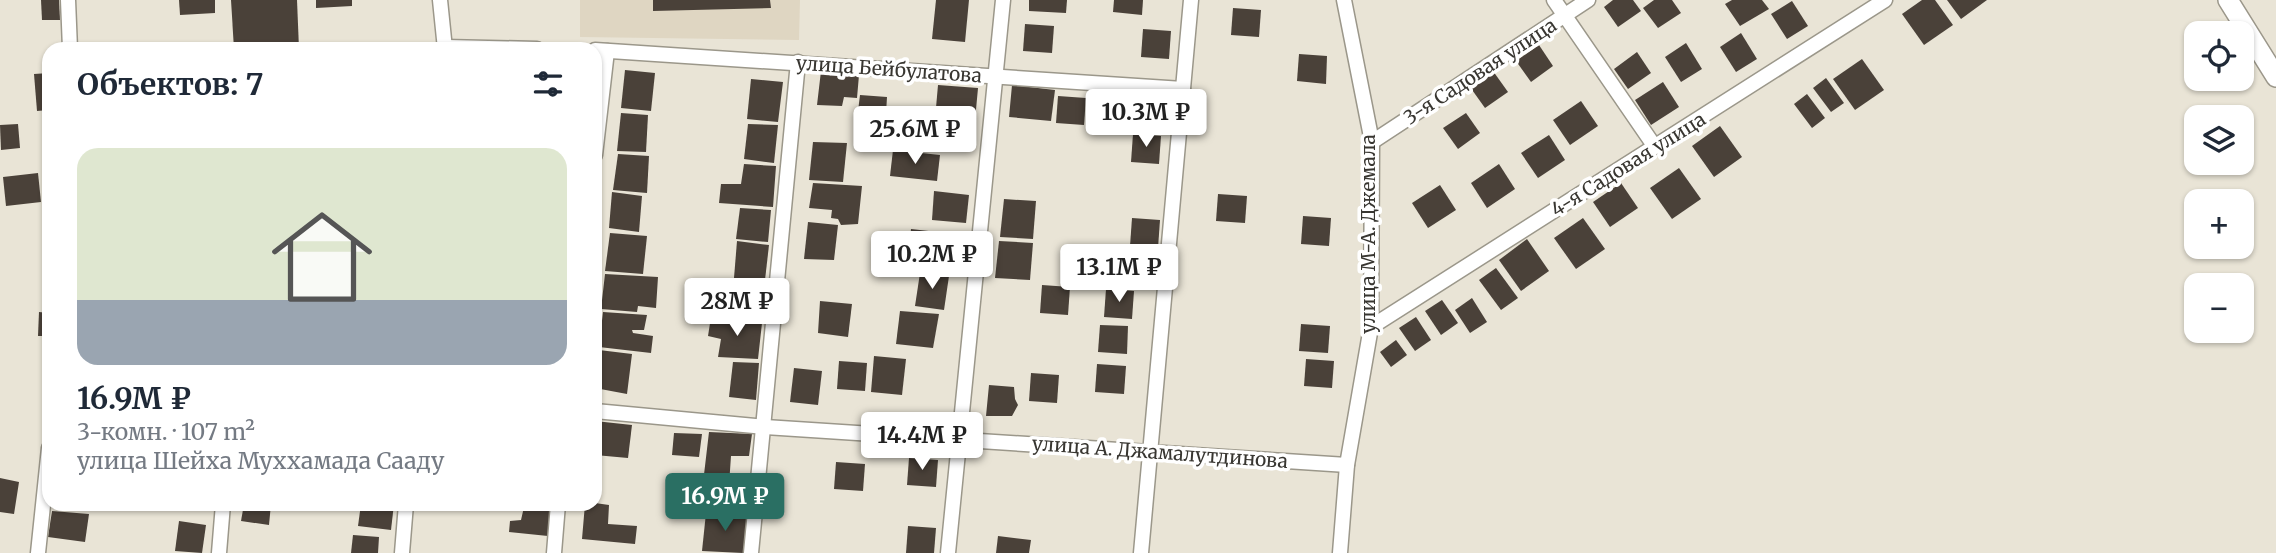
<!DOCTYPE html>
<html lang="ru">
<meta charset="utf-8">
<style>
body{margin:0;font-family:Merriweather,serif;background:#f6f6f7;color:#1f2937;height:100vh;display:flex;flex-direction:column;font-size:26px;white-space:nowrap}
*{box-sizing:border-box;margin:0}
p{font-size:23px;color:#747a83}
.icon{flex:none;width:38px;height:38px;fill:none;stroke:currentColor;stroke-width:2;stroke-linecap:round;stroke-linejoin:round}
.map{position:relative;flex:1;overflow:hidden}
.details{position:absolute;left:42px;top:42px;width:560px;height:469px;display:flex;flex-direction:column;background:#fff;border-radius:21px;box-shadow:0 2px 5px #0004}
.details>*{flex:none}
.controls{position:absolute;left:2184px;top:21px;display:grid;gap:14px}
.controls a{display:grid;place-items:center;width:70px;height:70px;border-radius:14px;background:#fff;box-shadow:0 2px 5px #0004;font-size:35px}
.price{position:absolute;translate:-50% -60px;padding:0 16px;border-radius:7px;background:#fff;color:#222;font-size:23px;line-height:46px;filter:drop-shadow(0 2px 4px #0008)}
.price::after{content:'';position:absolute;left:50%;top:42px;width:21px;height:16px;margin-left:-10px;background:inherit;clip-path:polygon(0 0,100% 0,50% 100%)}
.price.selected{background:#2a6f63;color:#fff}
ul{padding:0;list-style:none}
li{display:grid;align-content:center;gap:14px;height:371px;padding:0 35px}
li span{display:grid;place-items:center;height:217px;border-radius:21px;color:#555}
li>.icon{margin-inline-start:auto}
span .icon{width:126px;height:126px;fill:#fffc;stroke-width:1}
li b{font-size:30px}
h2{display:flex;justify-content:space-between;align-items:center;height:84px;padding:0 35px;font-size:30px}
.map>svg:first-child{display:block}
.built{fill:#dfd6c2}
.building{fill:#4a4139}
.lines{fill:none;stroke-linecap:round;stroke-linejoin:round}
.street-casing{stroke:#9b978a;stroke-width:17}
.secondary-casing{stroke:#9b978a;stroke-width:22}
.street{stroke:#fff;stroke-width:14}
.secondary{stroke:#fff;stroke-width:19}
.labels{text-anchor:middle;stroke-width:7;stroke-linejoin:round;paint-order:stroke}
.street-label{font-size:19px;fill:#383631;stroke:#fff}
</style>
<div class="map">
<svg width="2276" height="553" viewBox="0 0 2276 553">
<rect width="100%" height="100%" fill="#e9e4d6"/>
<polygon class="built" points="580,0 800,0 799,40 580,37"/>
<g class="building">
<polygon points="41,0 59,0 60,20 42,20"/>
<polygon points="179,0 215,0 215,13 180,15"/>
<polygon points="231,0 297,0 299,49 234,49"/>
<polygon points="316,0 352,0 352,6 316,8"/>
<polygon points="653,0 770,0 771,8 653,11"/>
<polygon points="936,0 969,0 965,42 932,39"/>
<polygon points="1029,0 1067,0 1066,13 1029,11"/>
<polygon points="1114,0 1143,0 1142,15 1113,12"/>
<polygon points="1613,0 1633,0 1641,11 1618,27 1604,7"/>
<polygon points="1654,0 1672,0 1681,13 1658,28 1643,8"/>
<polygon points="1732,0 1762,0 1769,9 1740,26 1725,4"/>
<polygon points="1922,0 1935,0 1953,25 1924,45 1902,14"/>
<polygon points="1947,0 1987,0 1961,19"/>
<polygon points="1792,1 1808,26 1787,39 1771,14"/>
<polygon points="1233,8 1261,10 1259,37 1231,35"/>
<polygon points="1025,24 1054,26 1052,53 1023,51"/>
<polygon points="1143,29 1171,31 1169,59 1141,57"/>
<polygon points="1741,33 1757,59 1736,72 1720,47"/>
<polygon points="1686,43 1702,69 1681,82 1665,57"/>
<polygon points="1539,45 1553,66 1531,82 1516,61"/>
<polygon points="1637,52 1651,73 1628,89 1614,69"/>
<polygon points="1299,54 1327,56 1326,84 1297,81"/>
<polygon points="1862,59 1884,90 1855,110 1833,79"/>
<polygon points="625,70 655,73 651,111 621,108"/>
<polygon points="821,71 859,75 857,98 844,97 842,106 817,105"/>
<polygon points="1493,71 1508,92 1485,108 1470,87"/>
<polygon points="49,73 49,110 37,111 34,74"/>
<polygon points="1826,78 1844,103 1831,112 1813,88"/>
<polygon points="751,79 783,82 778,122 747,119"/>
<polygon points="1663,82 1679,107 1651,125 1635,100"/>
<polygon points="938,85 978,88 975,120 935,119"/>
<polygon points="1012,85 1055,90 1051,121 1009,117"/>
<polygon points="1807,94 1825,118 1812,128 1794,104"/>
<polygon points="860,95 887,97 885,130 896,132 893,147 854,144"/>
<polygon points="1058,96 1086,98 1084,125 1056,123"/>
<polygon points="1097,101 1126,103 1124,131 1095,129"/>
<polygon points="1581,101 1598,126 1570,145 1553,120"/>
<polygon points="621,113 648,115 646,152 617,151"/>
<polygon points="1466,113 1480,133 1458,149 1443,128"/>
<polygon points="18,124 20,148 1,150 0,125"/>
<polygon points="748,124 778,125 774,163 744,159"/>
<polygon points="1720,126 1742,157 1714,177 1692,146"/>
<polygon points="1133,134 1161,136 1159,164 1131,162"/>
<polygon points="1549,135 1565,160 1538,178 1521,153"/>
<polygon points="813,142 847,143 843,182 809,180"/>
<polygon points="893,150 940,155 937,181 890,176"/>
<polygon points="618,154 649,156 647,193 613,190"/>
<polygon points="744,164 776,166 773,207 719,203 721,184 741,184"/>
<polygon points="1499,164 1515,189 1487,208 1471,183"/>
<polygon points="1679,168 1701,199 1672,219 1650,188"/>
<polygon points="38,173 41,202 6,206 3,177"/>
<polygon points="813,183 862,186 858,224 841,225 838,219 831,218 832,210 809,208"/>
<polygon points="1621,183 1638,208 1610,227 1593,202"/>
<polygon points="1440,185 1456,210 1428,228 1412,203"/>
<polygon points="934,191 969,195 966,223 932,220"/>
<polygon points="612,192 642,196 639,232 609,228"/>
<polygon points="1218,194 1247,196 1245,223 1216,221"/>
<polygon points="1004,199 1036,201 1033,239 1000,237"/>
<polygon points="740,208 771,210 768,242 736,239"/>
<polygon points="1303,216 1331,218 1329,246 1301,244"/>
<polygon points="1132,218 1160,220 1158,248 1130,246"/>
<polygon points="1583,218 1605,249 1576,269 1554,238"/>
<polygon points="808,222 838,225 834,260 804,259"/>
<polygon points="911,229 946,233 942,272 907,268"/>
<polygon points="610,233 647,236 643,274 605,271"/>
<polygon points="1527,239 1549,271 1521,291 1499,260"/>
<polygon points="737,241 769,245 765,280 734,278"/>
<polygon points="999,241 1033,243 1030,280 995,278"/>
<polygon points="1127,252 1156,253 1154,281 1125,279"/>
<polygon points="1496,268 1518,298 1501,310 1479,280"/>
<polygon points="920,273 949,276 944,310 915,306"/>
<polygon points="605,274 658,277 656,308 638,306 637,312 601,309"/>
<polygon points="726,280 767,283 763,320 724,315"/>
<polygon points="1042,285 1070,287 1068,315 1040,313"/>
<polygon points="1106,289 1134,291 1132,319 1104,317"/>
<polygon points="1472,298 1487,322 1470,333 1455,310"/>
<polygon points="1442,300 1458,323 1441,335 1425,311"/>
<polygon points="820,301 852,304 848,337 818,333"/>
<polygon points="900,311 939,314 933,348 896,344"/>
<polygon points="39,312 49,313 49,336 38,336"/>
<polygon points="603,312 647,315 644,330 632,330 633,333 653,336 651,353 599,347"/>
<polygon points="711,317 762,323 758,359 718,357 721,339 708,336"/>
<polygon points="1416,317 1431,340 1415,351 1399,328"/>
<polygon points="1301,324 1330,326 1328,353 1299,351"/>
<polygon points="1100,325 1128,326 1127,354 1098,352"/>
<polygon points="1396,340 1407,355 1391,367 1380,352"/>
<polygon points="599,350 632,354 627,394 595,388"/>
<polygon points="874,356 906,359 902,395 871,392"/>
<polygon points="1306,359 1334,361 1332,388 1304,386"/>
<polygon points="839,361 867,363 865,391 837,389"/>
<polygon points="733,362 759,363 756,400 729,397"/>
<polygon points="1097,364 1126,366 1124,394 1095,392"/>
<polygon points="794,368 822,371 818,405 790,402"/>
<polygon points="1031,373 1059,375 1057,403 1029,401"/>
<polygon points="989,385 1014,387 1015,399 1018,405 1012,416 986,416"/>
<polygon points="595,421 632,425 628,458 595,455"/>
<polygon points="709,432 752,434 749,456 731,456 729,485 703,483"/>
<polygon points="674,433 702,434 699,457 672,455"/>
<polygon points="909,458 938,460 936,487 907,485"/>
<polygon points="836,462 865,464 863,491 834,489"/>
<polygon points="0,478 19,482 14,514 0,512"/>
<polygon points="595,503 609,505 608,524 637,526 635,544 582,539 585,504"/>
<polygon points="52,504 90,504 89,511 52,508"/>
<polygon points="244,504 271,504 269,525 241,521"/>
<polygon points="361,504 394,504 391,530 358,526"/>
<polygon points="524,507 551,509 548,536 509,532 510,521 521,520"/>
<polygon points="52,511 89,514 85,542 48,537"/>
<polygon points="706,513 748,515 743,553 702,551"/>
<polygon points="179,521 206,525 202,553 175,551"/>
<polygon points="908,526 936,528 934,553 906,553"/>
<polygon points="353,535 379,537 378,553 351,553"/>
<polygon points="998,536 1031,540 1029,553 996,553"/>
</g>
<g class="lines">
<g class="street-casing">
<g id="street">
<polyline points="68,0 70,49"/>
<polyline points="440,0 445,49"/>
<polyline points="1554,0 1655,147"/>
<polyline points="445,47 537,49"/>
<polyline points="595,50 1183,89"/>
<polyline points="1372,142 1588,0"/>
<polyline points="595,155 607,51"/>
<polyline points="1371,327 1885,0"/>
<polyline points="595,411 765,427 1347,465"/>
<polyline points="38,553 49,448"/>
<polyline points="219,553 223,504"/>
<polyline points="402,553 406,504"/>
<polyline points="554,553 558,504"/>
<polyline points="751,553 798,62"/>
<polyline points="948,553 1003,0"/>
<polyline points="1141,553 1191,0"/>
<polyline points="1340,553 1347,465 1371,327 1372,142 1344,0"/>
</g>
</g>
<g class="secondary-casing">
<polyline id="secondary" points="2228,0 2276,77"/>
</g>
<use href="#street" class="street"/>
<use href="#secondary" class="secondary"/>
</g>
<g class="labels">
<g class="street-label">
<text transform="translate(889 69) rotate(4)" y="7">улица Бейбулатова</text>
<text transform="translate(1480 71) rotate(-33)" y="7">3-я Садовая улица</text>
<text transform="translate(1628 164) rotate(-32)" y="7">4-я Садовая улица</text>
<text transform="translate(1368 234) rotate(-90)" y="7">улица М-А. Джемала</text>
<text transform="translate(1160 452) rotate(4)" y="7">улица А. Джамалутдинова</text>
</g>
</g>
</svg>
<div class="controls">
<a><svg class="icon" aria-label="locate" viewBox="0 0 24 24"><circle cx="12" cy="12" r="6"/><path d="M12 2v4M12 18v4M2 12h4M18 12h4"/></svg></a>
<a><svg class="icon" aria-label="layers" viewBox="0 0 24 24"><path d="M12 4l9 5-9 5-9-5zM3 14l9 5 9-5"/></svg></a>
<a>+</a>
<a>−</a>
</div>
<b class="price" style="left:1146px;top:149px">10.3M ₽</b>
<b class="price" style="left:915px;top:166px">25.6M ₽</b>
<b class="price" style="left:932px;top:291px">10.2M ₽</b>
<b class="price" style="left:1119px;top:304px">13.1M ₽</b>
<b class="price" style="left:737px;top:338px">28M ₽</b>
<b class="price" style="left:922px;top:472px">14.4M ₽</b>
<b class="price selected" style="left:725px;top:533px">16.9M ₽</b>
<section class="details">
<h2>Объектов: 7<svg class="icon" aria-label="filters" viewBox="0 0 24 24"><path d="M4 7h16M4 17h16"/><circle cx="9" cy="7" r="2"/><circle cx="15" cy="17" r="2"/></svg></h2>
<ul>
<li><span style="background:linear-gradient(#dfe7d0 70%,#9aa5b1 0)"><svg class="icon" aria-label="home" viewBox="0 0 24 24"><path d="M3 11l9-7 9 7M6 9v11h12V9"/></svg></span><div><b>16.9M ₽</b><p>3-комн. · 107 m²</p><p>улица Шейха Муххамада Сааду</p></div></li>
</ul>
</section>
</div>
